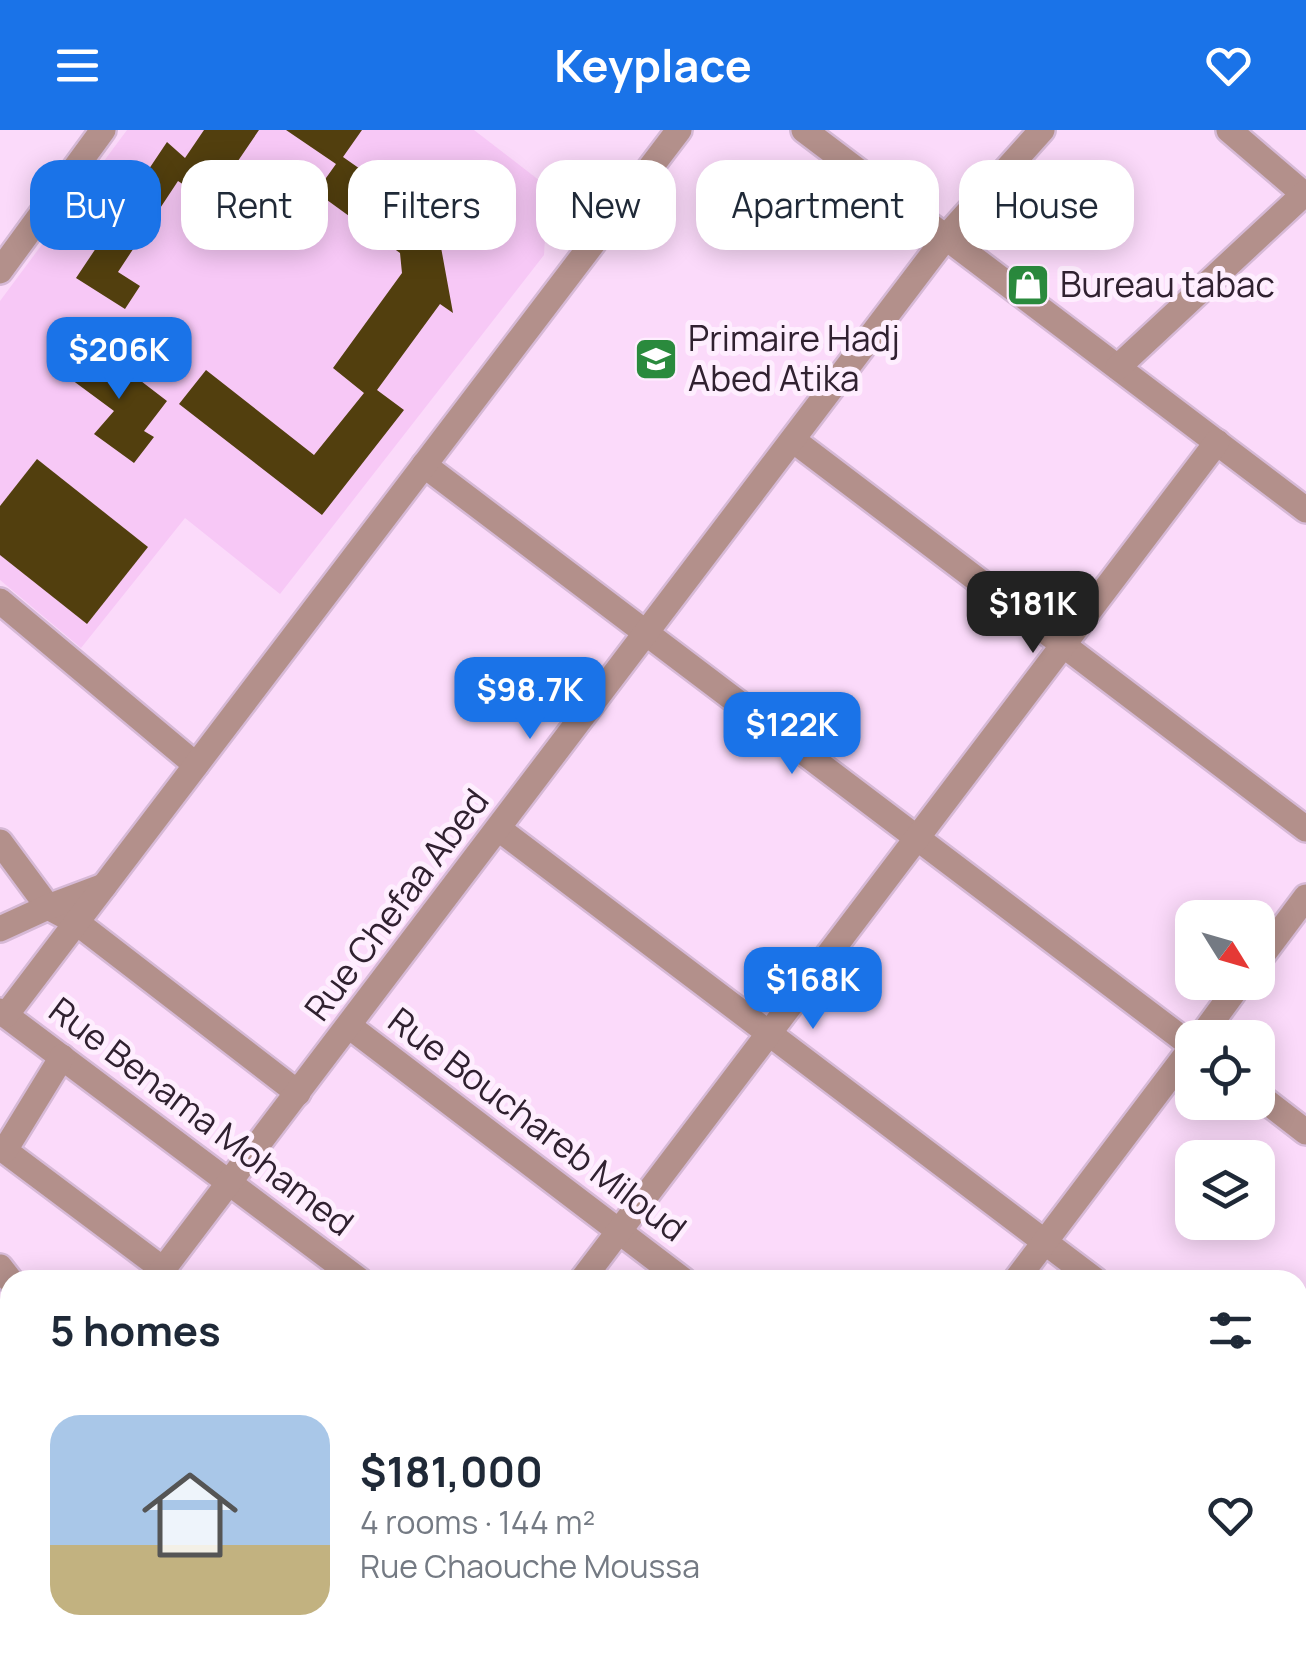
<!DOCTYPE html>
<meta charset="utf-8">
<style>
body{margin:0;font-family:Manrope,sans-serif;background:#f6f6f7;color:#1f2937;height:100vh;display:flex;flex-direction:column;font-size:38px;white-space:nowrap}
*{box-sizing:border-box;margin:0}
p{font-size:32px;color:#747a83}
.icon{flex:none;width:55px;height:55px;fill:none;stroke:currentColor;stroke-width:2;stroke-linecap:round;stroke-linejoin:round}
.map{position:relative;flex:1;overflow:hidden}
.drawer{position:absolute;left:0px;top:1140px;width:1308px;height:390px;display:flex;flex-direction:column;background:#fff;border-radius:30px 30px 0 0;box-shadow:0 5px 25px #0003}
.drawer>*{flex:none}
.guide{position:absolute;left:30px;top:30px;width:1248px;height:90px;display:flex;gap:20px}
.needle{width:65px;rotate:127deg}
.fabs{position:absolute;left:1175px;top:770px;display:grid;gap:20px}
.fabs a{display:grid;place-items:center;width:100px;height:100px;border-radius:20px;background:#fff;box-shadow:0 5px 25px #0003;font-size:50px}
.price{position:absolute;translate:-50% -85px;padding:0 22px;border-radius:20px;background:#1a73e8;color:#fff;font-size:32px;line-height:65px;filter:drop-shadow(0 2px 5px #0008)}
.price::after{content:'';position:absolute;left:50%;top:60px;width:30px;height:22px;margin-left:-15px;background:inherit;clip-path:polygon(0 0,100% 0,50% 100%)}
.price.selected{background:#222;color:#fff}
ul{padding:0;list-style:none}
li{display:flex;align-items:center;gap:30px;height:250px;padding:0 50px}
li span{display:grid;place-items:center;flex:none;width:280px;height:200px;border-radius:30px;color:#555}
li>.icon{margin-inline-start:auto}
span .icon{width:120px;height:120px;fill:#fffc;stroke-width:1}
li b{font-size:42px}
h2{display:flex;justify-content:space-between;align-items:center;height:120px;padding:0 50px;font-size:42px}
.chip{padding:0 35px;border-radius:30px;background:#fff;box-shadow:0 5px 25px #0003;font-size:35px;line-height:90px}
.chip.selected{background:#1a73e8;color:#fff}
header{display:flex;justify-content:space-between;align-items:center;height:130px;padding:0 50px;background:#1a73e8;color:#fff;font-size:45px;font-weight:700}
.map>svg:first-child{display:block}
.built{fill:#f7c8f6}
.building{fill:#523f0e}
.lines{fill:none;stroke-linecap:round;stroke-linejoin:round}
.minor-casing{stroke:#d6b9d6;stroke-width:30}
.minor{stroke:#b3908b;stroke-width:25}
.labels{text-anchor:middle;stroke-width:10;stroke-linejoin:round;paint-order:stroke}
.poi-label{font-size:35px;fill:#302130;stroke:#feeefe;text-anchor:start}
.street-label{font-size:35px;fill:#302130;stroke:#feeefe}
</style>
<header><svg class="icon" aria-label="menu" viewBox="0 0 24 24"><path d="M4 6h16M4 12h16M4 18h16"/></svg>Keyplace<svg class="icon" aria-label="heart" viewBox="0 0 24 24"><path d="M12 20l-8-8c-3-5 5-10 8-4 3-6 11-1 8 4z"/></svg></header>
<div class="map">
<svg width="1306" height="1530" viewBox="0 0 1306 1530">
<rect width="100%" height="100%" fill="#fbdafa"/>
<polygon class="built" points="127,0 474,0 548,57 544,125 280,464 185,388 81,518 0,450 0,171"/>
<g class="building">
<polygon points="204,0 259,0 210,72 178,51 118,142 140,156 125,179 76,148 167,12 185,28"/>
<polygon points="286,0 362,0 343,27 430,88 434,79 453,183 440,174 377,260 404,280 322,385 179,274 206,240 314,325 364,263 333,238 402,143 400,123 316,62 336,34"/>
<polygon points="94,215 167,271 144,301 154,307 134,333 94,304 114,281 68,247"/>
<polygon points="37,329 148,417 87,494 0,425 0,376"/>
</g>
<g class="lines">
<g class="minor-casing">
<g id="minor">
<polyline points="804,0 1306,380"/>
<polyline points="1229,0 1306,66"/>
<polyline points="0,141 103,0"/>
<polyline points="1118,237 1304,64"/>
<polyline points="793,310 1306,699"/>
<polyline points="424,335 1192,916"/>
<polyline points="0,471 196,635"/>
<polyline points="499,699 1095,1150"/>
<polyline points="0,712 48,777 76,792 298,963"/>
<polyline points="0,799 48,777 104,756"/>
<polyline points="1258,831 1306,767"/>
<polyline points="0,881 359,1150"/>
<polyline points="6,885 679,0"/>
<polyline points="349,896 683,1150"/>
<polyline points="1200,908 1241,852"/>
<polyline points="1258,965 1306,1002"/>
<polyline points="0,1017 164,1140"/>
<polyline points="5,1020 62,927"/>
<polyline points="0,1137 10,1150"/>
<polyline points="155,1150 946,107 1042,0"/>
<polyline points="582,1150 1217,312"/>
<polyline points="1016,1150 1192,917"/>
<polyline points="0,1290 10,1282"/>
<polyline points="1298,1332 1306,1321"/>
<polyline points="0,1370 10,1382"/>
<polyline points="124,1520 132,1530"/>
<polyline points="294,1520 301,1530"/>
<polyline points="359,1520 367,1530"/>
<polyline points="852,1520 866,1530"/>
<polyline points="522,1530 530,1520"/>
<polyline points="728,1530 736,1520"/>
<polyline points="965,1530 973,1520"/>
<polyline points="1148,1530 1156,1520"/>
</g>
</g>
<use href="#minor" class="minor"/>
</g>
<defs>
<g id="shop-square" transform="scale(2.25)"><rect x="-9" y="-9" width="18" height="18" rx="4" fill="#2a8a3d" stroke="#feeefe"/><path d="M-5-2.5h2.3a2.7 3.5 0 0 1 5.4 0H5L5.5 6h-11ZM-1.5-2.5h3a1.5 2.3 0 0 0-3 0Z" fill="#fff"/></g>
<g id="school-square" transform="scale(2.25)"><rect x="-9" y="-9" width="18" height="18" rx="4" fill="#2a8a3d" stroke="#feeefe"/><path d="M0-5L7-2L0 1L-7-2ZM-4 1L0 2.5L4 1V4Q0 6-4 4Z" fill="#fff"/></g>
</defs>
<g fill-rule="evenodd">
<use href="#shop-square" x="1028" y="155"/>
<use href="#school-square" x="656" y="229"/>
</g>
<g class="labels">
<g class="poi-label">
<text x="1060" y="167">Bureau tabac</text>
<text x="688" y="221">Primaire Hadj<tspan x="688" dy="40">Abed Atika</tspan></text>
</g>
<g class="street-label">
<text transform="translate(397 775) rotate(-53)" y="12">Rue Chefaa Abed</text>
<text transform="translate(201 987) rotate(37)" y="12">Rue Benama Mohamed</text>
<text transform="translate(537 995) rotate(37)" y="12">Rue Bouchareb Miloud</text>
</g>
</g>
</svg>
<div class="fabs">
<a><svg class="needle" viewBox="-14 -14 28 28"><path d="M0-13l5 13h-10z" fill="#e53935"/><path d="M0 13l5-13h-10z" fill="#747a83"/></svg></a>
<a><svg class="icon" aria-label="locate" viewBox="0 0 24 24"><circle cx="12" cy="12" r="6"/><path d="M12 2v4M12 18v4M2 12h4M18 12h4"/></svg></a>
<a><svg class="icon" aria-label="layers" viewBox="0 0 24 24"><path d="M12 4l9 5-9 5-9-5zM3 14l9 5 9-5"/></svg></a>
</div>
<b class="price" style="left:119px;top:272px">$206K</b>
<b class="price selected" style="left:1033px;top:526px">$181K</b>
<b class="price" style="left:530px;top:612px">$98.7K</b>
<b class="price" style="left:792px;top:647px">$122K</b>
<b class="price" style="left:813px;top:902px">$168K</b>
<div class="guide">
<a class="chip selected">Buy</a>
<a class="chip">Rent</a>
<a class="chip">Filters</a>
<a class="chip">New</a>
<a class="chip">Apartment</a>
<a class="chip">House</a>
</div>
<section class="drawer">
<h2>5 homes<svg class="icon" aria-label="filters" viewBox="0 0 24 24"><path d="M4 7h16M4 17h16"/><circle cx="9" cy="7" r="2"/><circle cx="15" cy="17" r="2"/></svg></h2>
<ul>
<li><span style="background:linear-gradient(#a9c7e8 65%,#c2b280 0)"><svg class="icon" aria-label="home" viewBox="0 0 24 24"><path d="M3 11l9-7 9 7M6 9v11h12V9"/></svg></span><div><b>$181,000</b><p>4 rooms · 144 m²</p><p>Rue Chaouche Moussa</p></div><svg class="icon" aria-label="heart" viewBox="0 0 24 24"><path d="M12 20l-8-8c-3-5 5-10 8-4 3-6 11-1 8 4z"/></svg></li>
</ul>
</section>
</div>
